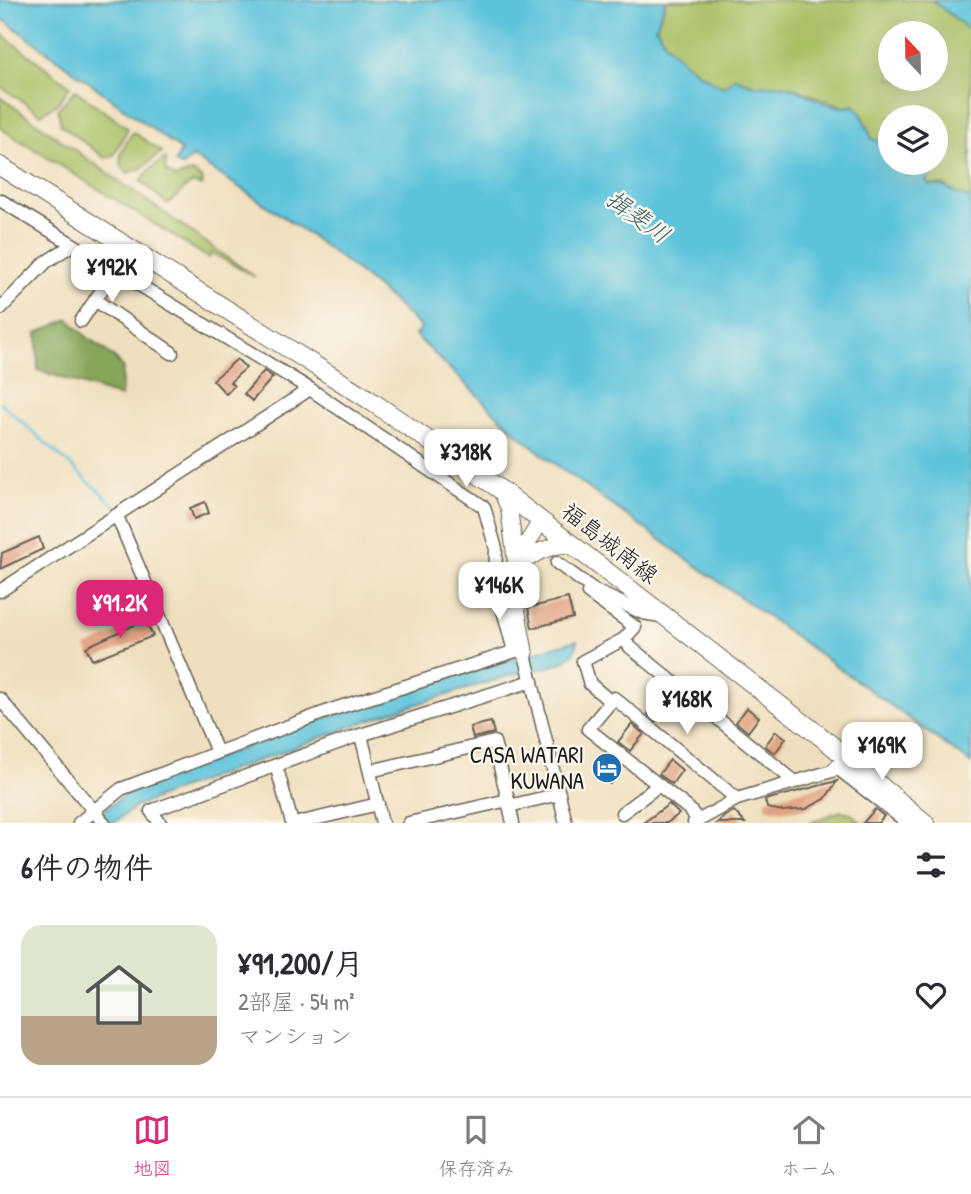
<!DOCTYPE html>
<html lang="ja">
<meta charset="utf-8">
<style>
body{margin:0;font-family:"Patrick Hand","Klee One",sans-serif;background:#f2f2f3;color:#2b2b33;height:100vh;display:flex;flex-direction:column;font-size:26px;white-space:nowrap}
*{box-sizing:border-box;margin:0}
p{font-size:23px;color:#7c7c81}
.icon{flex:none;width:38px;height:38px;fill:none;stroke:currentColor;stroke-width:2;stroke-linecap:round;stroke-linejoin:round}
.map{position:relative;height:823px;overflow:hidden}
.panel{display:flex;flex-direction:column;background:#fff;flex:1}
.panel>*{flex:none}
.needle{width:46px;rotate:338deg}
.controls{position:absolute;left:878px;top:21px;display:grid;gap:14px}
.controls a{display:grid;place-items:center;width:70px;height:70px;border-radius:50%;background:#fff;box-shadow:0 7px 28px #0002;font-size:35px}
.price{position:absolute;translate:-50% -60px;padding:0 16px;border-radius:14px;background:#fff;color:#222;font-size:23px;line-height:46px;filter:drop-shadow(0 2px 4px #0008)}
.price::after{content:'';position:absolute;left:50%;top:42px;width:21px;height:16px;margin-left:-10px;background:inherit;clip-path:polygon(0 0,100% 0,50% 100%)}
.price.active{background:#db2777;color:#fff}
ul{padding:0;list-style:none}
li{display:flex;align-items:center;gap:21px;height:175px;padding:0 21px}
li+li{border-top:2px solid #e1e1e2}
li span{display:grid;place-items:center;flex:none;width:196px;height:140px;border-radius:21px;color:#555}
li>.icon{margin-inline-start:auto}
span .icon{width:84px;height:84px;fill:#fffc;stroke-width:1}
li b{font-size:30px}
h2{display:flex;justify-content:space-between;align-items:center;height:84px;padding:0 21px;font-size:30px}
.dock{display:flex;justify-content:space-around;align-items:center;height:98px;border-top:2px solid #e1e1e2;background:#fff;font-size:19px;color:#7c7c81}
.dock a{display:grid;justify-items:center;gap:4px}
.dock .active{color:#db2777}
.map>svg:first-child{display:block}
.green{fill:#a8bf64;stroke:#626e40;stroke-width:2;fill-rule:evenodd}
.forest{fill:#86a65a;stroke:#51613b;stroke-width:2}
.water{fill:#5dc3db;stroke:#3c707c;stroke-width:2}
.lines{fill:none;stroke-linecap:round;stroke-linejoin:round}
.stream{stroke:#5dc3db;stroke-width:2.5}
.building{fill:#e1a281}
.minor-casing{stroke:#666055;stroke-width:15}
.tertiary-casing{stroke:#666055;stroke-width:18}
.secondary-casing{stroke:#666055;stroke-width:20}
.minor{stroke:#fff;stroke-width:12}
.tertiary{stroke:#fff;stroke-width:16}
.secondary{stroke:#fff;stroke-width:18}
.labels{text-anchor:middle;stroke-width:5;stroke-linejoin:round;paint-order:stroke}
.street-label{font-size:23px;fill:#1c1c1c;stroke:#fbf7ec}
.poi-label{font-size:23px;fill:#1c1c1c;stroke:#fbf7ec;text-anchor:end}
.water-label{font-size:24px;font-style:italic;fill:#365f68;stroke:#fbf7ec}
</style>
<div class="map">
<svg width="971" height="823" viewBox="0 0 971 823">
<rect width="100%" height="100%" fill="#fbf7ec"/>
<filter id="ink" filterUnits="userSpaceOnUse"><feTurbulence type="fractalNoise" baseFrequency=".0143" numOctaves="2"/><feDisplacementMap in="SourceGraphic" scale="14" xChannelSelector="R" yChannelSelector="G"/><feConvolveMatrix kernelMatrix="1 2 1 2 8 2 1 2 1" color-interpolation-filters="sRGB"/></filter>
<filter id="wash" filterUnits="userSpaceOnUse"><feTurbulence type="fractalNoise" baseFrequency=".00686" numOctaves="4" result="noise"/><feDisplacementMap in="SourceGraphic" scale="28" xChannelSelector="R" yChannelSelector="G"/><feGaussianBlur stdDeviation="1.57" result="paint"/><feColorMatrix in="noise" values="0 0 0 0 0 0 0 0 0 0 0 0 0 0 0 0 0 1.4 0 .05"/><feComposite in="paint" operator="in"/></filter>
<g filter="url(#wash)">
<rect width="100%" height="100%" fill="#f0dfbe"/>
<g class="green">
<path d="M666 0H932L971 31V199L961 197 944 185H930L916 176H908L901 168 900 163H936V117H891V146L872 139 861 113 788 86 767 88 742 81 723 87C699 75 667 53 656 28ZM891 33H936V79H891Z"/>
<polygon points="0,33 70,86 57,104 41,114 0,86"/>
<polygon points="75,90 128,128 114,155 105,158 61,125 58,109"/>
<polygon points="0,97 255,277 212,253 209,258 0,128"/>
<path d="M133 132 162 152 140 169 127 173C113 159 124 146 133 132Z"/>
<path d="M166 158V172L176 178 192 172 203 180 202 186 193 183C183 188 177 198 167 204L141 181 149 170Z"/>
<polygon points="841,811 850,813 862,823 808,823"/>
</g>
<path class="forest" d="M69 319C86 341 106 347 123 367L121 397 38 370 37 333Z"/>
<g class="water">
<path d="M0 0H666L656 27C667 52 699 76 724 87L736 77C757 92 772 81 790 87 808 93 834 113 854 105L861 113 872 139 891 146V163H900L901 168 908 176H916L915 164 932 171 926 181 930 185C948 185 955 195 971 199V763L548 459 512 429 415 335 421 328C353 260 273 209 193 157L182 166 175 163 181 150 0 17Z"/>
<polygon points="932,0 971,0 971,31"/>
<path d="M577 640C578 665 541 669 521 672L388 713 180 789 137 806 113 823H88L127 793 224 755 386 696Z"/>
</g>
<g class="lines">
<polyline class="stream" points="0,402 119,509"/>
</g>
<g id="blocks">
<g class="building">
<polygon points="237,359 246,368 230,382 234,386 226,394 213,380"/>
<polygon points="264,371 273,377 252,401 244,394"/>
<polygon points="205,502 209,513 194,519 190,508"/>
<polygon points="39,537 43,549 0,569 2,553"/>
<polygon points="568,598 573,618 532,628 528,608"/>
<polygon points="145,620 153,636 92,660 86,647"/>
<polygon points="656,704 665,711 656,721 648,714"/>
<polygon points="747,708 759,717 748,732 736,722"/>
<polygon points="491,722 494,733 473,738 470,727"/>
<polygon points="632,724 644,734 630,751 618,742"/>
<polygon points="776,731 786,738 775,753 765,746"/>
<polygon points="606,755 619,765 610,784 595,777"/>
<polygon points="670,760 682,770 672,784 659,774"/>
<polygon points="837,781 825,799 806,809 783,811 767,808 765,800"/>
<polygon points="669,804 679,814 667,823 643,823"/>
<polygon points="875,809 884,816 878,823 863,823"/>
<polygon points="734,811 745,823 717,823 725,816"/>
</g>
</g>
</g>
<g filter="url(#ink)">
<use href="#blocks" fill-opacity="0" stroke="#666055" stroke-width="2"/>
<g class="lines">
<g class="minor-casing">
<g id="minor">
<polyline points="0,200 310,389 484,507 496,549 495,580 514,651"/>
<polyline points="95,300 172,353"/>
<polyline points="0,309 46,262 72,245"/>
<polyline points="81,321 116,269"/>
<polyline points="117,516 217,752"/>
<polyline points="557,563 597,592 643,613 661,616"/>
<polyline points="590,588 588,593 635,627 624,639 630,647 794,781"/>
<polyline points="0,591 310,389"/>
<polyline points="525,654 566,823"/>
<polyline points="0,699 104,823"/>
<polyline points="611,702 590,684 583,661 624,639"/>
<polyline points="361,735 382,823"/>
<polyline points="276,765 292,823"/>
<polyline points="836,767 908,823"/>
<polyline points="370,771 494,742 508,800"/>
<polyline points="509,806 559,794"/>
<polyline points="622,813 659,785"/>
<polyline points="698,820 689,809 588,729 614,698 737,799"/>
<polyline points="79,823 121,789 331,710 522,649"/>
<polyline points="160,823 151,811 351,738 532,681"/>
<polyline points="298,823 378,804"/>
<polyline points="409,823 508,800 513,823"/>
<polyline points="694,823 737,799 832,771 845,757"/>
</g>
</g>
<g class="tertiary-casing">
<g id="tertiary">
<polyline points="501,490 509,508 516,562"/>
<path d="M518 567C533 552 551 545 572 544"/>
<polyline points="525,654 512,584 523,550 541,521"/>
</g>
</g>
<g class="secondary-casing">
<polyline id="secondary" points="0,166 368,399 501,490 824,739 925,823"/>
</g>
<use href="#minor" class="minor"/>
<use href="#tertiary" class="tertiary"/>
<use href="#secondary" class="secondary"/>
</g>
</g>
<defs>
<g id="hotel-disc" transform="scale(1.575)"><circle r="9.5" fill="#1f6fb2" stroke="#fbf7ec"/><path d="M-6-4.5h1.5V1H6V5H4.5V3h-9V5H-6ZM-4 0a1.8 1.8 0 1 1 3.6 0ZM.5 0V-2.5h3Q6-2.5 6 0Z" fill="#fff"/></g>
</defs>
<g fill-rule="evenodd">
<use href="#hotel-disc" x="607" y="768"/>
</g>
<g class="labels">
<g class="street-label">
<text transform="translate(610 543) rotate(38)" y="8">福島城南線</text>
</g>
<g class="poi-label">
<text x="584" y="763">CASA WATARI<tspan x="584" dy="26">KUWANA</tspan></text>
</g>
<g class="water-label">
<text transform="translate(638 217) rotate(36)" y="8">揖斐川</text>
</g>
</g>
</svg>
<div class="controls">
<a><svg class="needle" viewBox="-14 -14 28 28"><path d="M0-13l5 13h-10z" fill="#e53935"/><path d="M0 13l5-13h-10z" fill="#7c7c81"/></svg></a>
<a><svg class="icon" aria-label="layers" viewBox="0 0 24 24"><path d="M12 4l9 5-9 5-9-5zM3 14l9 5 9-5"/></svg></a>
</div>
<b class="price" style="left:112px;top:304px">¥192K</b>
<b class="price" style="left:466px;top:489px">¥318K</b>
<b class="price" style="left:499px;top:622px">¥146K</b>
<b class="price active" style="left:120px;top:640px">¥91.2K</b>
<b class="price" style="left:687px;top:736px">¥168K</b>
<b class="price" style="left:882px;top:782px">¥169K</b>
</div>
<section class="panel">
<h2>6件の物件<svg class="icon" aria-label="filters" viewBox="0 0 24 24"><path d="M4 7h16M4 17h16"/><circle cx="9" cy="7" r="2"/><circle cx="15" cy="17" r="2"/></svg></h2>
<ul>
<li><span style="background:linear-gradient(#dfe7d0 65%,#b9a48a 0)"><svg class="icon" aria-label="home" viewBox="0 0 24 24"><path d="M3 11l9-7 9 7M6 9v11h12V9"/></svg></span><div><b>¥91,200/月</b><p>2部屋 · 54 m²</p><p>マンション</p></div><svg class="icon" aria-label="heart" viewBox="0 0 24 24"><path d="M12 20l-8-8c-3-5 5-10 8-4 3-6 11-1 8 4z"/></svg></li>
</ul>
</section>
<nav class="dock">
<a class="active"><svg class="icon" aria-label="map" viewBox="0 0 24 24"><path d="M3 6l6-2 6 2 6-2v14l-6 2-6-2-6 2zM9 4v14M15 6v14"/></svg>地図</a>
<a><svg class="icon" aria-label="saved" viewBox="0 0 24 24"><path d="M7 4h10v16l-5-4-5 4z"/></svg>保存済み</a>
<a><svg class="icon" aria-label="home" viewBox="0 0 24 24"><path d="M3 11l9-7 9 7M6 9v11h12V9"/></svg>ホーム</a>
</nav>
